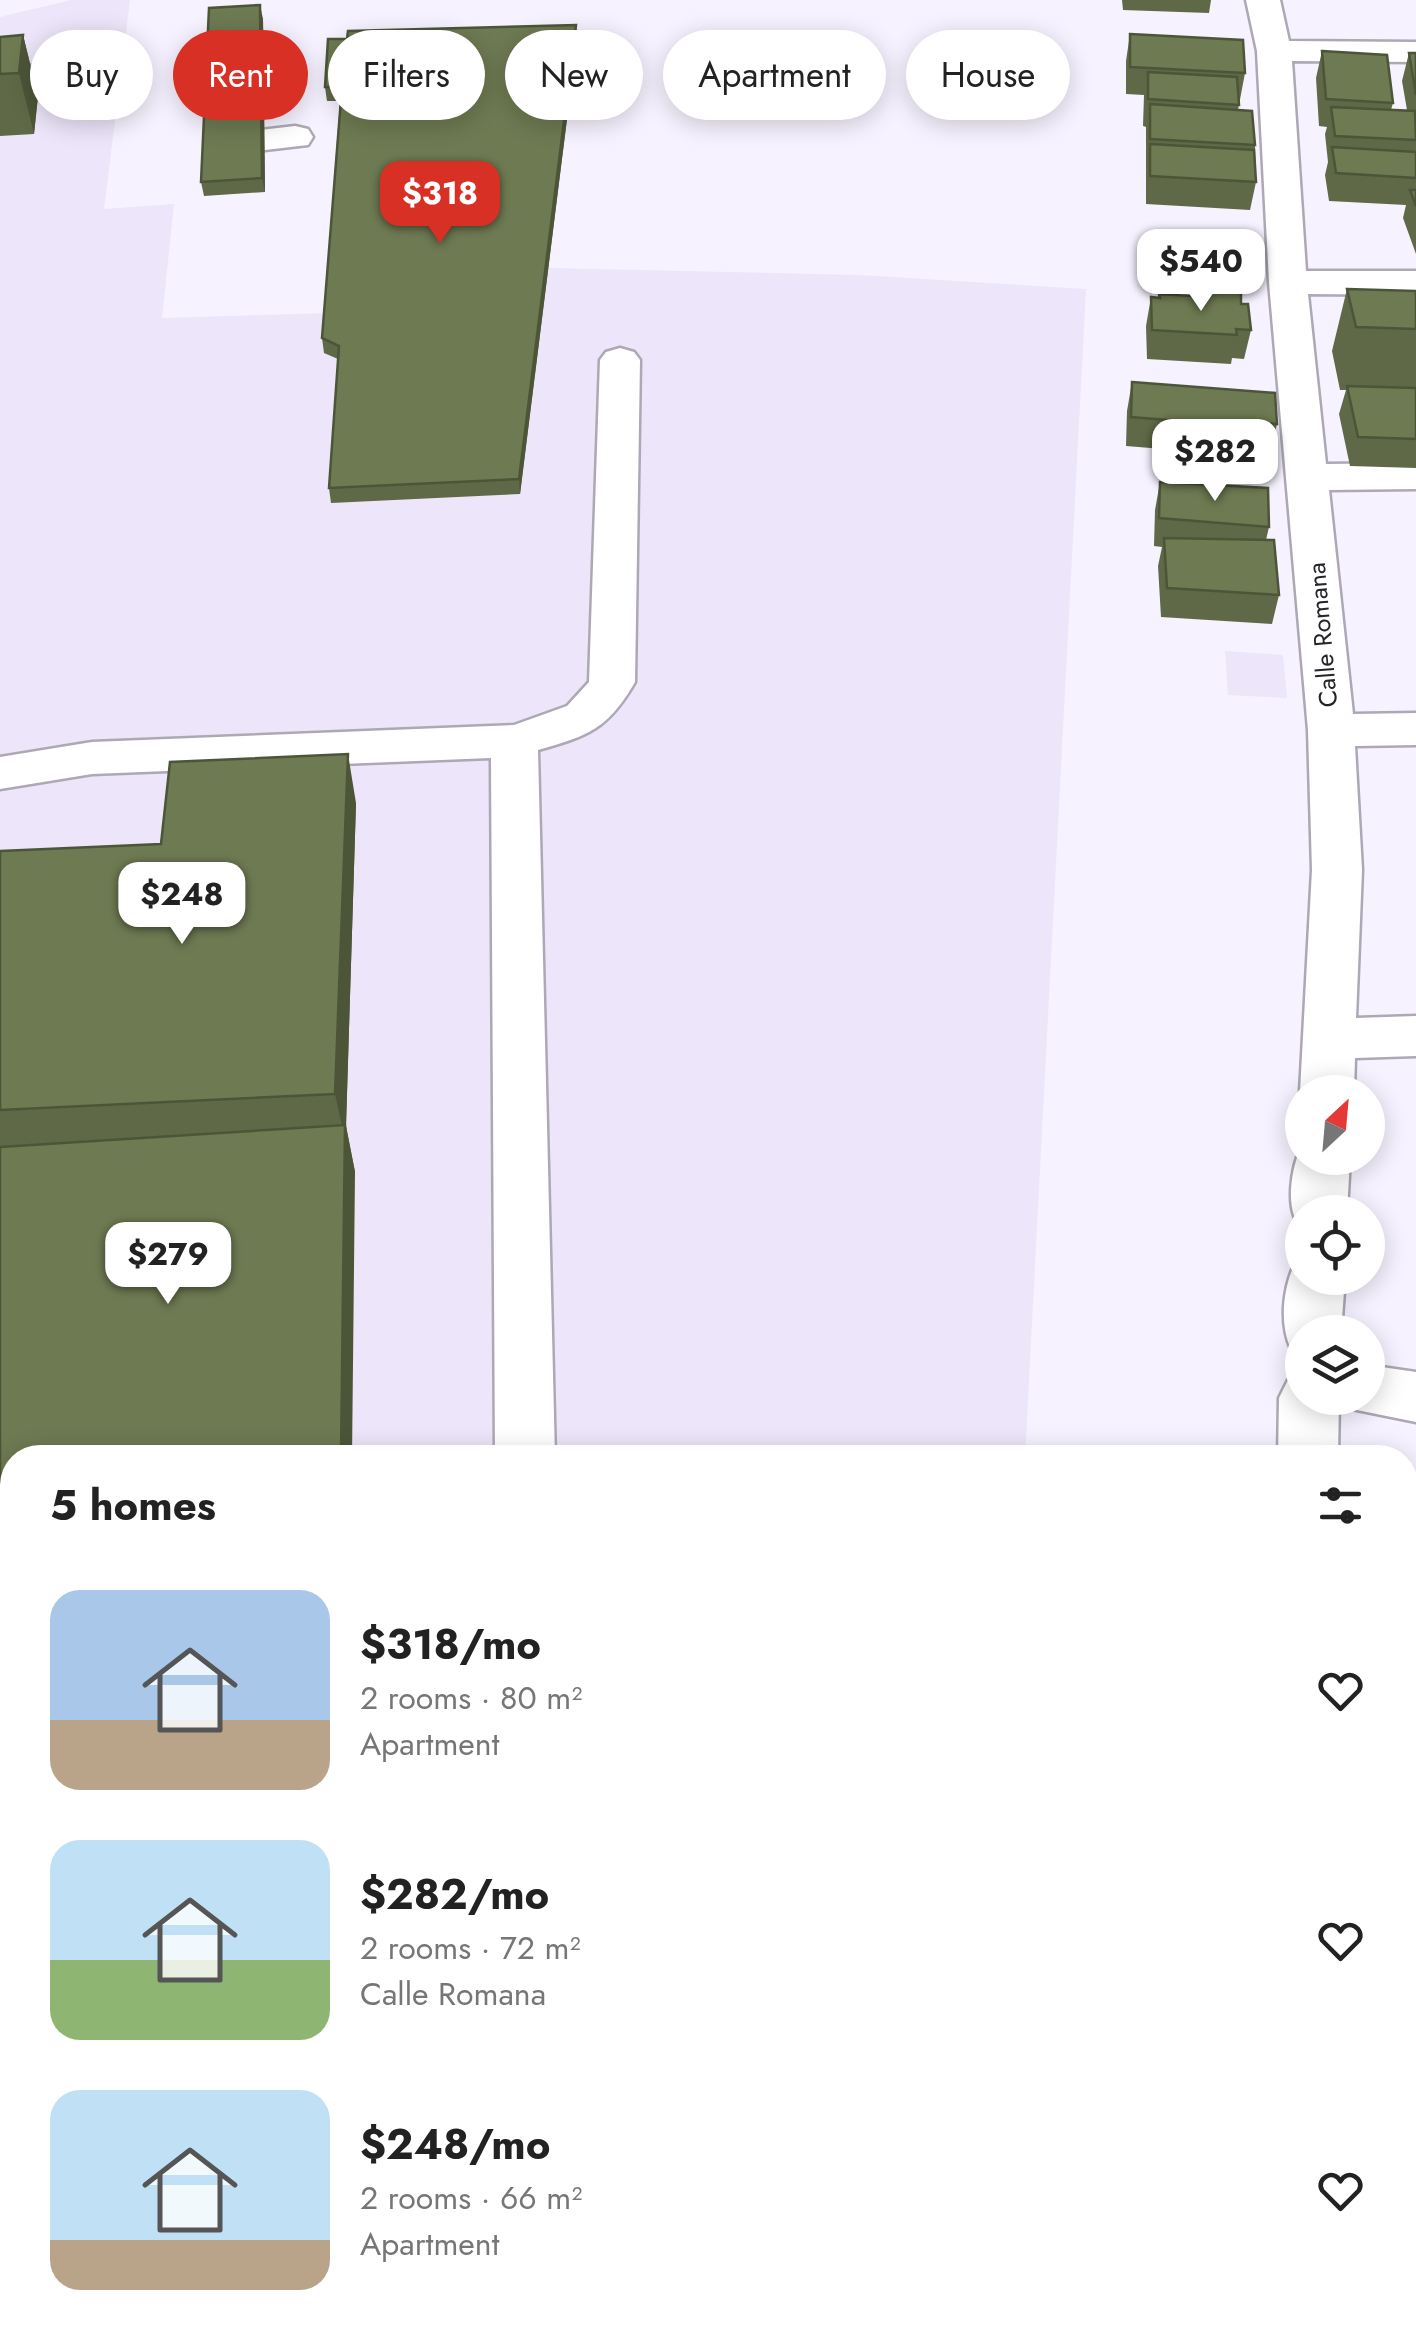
<!DOCTYPE html>
<meta charset="utf-8">
<style>
body{margin:0;font-family:Jost,sans-serif;background:#f6f6f6;color:#222;height:100vh;display:flex;flex-direction:column;font-size:38px;white-space:nowrap}
*{box-sizing:border-box;margin:0}
p{font-size:32px;color:#767676}
.icon{flex:none;width:55px;height:55px;fill:none;stroke:currentColor;stroke-width:2;stroke-linecap:round;stroke-linejoin:round}
.map{position:relative;flex:1;overflow:hidden}
.drawer{position:absolute;left:0px;top:1445px;width:1418px;height:892px;display:flex;flex-direction:column;background:#fff;border-radius:40px 40px 0 0;box-shadow:0 5px 25px #0003}
.drawer>*{flex:none}
.hud{position:absolute;left:30px;top:30px;width:1358px;height:90px;display:flex;gap:20px}
.needle{width:65px;rotate:26deg}
.controls{position:absolute;left:1285px;top:1075px;display:grid;gap:20px}
.controls a{display:grid;place-items:center;width:100px;height:100px;border-radius:50%;background:#fff;box-shadow:0 5px 25px #0003;font-size:50px}
.price{position:absolute;translate:-50% -85px;padding:0 22px;border-radius:20px;background:#fff;color:#222;font-size:32px;line-height:65px;filter:drop-shadow(0 2px 5px #0008)}
.price::after{content:'';position:absolute;left:50%;top:60px;width:30px;height:22px;margin-left:-15px;background:inherit;clip-path:polygon(0 0,100% 0,50% 100%)}
.price.selected{background:#d93025;color:#fff}
ul{padding:0;list-style:none}
li{display:flex;align-items:center;gap:30px;height:250px;padding:0 50px}
li span{display:grid;place-items:center;flex:none;width:280px;height:200px;border-radius:30px;color:#555}
li>.icon{margin-inline-start:auto}
span .icon{width:120px;height:120px;fill:#fffc;stroke-width:1}
li b{font-size:42px}
h2{display:flex;justify-content:space-between;align-items:center;height:120px;padding:0 50px;font-size:42px}
.chip{padding:0 35px;border-radius:45px;background:#fff;box-shadow:0 5px 25px #0003;font-size:35px;line-height:90px}
.chip.selected{background:#d93025;color:#fff}
.map>svg:first-child{display:block}
.built{fill:#ede5f9}
.lines{fill:none;stroke-linecap:round;stroke-linejoin:round}
.minor-casing{stroke:#ada8b4;stroke-width:5}
.minor{fill:#fff;fill-rule:evenodd}
.wall{fill:#5f6947}
.shaded-wall{fill:#4d5539}
.building{fill:#6e7a52;stroke:#4d5539;stroke-width:2.5}
.labels{text-anchor:middle;stroke-width:8;stroke-linejoin:round;paint-order:stroke}
.far-street-label{font-size:25px;fill:#262429;stroke:#fff}
</style>
<div class="map">
<svg width="1416" height="2337" viewBox="0 0 1416 2337">
<rect width="100%" height="100%" fill="#f7f2ff"/>
<g class="built">
<polygon points="71,0 130,0 104,209 174,204 162,318 329,313 548,268 860,275 1086,289 1025,1457 12,1458 12,2325 980,2325 979,2337 0,2337 0,17"/>
<polygon points="1225,651 1283,655 1287,698 1228,695"/>
</g>
<g class="lines">
<g class="minor-casing">
<g id="minor">
<polygon points="1246,0 1280,0 1289,41 1416,42 1416,62 1292,61 1306,271 1416,271 1416,295 1308,294 1326,464 1416,463 1416,489 1329,490 1353,714 1416,713 1416,745 1355,746 1362,870 1356,1018 1416,1016 1416,1056 1355,1058 1354,1092 1302,1092 1302,1096 1300,1092 1312,870 1308,730 1269,282 1257,51"/>
<polygon points="68,59 80,62 85,69 80,76 0,91 0,71"/>
<polygon points="295,126 308,129 313,137 308,145 265,150 252,147 247,139 252,131"/>
<path d="M620 348 634 352 640 360 635 682C608 729 588 736 538 750L555 1458H495L491 758 92 774 0 789V757L92 742 514 725 567 706 589 682 600 360 606 352Z"/>
<path d="M1302 1145V1158H1350L1347 1212H1302V1229C1284 1211 1291 1167 1302 1145Z"/>
<path d="M1302 1259V1278H1345L1341 1332H1302V1353L1291 1349C1279 1323 1283 1287 1296 1261Z"/>
<polygon points="1368,1365 1416,1372 1416,1422 1347,1408 1342,1398 1368,1398"/>
<polygon points="1302,1375 1302,1398 1339,1398 1338,1458 1278,1458 1279,1398 1288,1380"/>
<polygon points="1405,1830 1416,1831 1416,1899 1405,1898"/>
<polygon points="501,2325 577,2325 578,2337 502,2337"/>
<rect x="1265" y="2325" width="76" height="12"/>
</g>
</g>
<use href="#minor" class="minor"/>
</g>
<g class="wall">
<polygon points="1122,0 1211,0 1209,13 1123,10"/>
<polygon points="263,19 265,192 204,196 201,182"/>
<polygon points="576,25 577,39 520,494 331,503 329,488 338,359 324,353 322,338 340,101 327,101 325,87 347,39"/>
<polygon points="1130,34 1245,73 1238,110 1255,145 1256,182 1250,210 1146,204 1146,127 1143,126 1144,95 1126,94 1126,61"/>
<polygon points="23,35 38,96 34,134 0,136 0,37"/>
<polygon points="1322,51 1393,103 1391,110 1407,110 1402,81 1409,53 1416,53 1416,254 1403,218 1406,205 1329,201 1325,175 1328,162 1325,134 1327,127 1319,126 1316,78"/>
<polygon points="1347,289 1416,291 1416,468 1350,466 1339,414 1346,390 1340,390 1332,351"/>
<polygon points="1208,291 1241,304 1251,330 1244,359 1232,358 1231,364 1147,359 1146,326 1151,297 1159,298 1159,294 1207,296"/>
<polygon points="1132,382 1277,424 1270,452 1262,452 1261,457 1126,446 1127,411"/>
<polygon points="1160,482 1269,527 1266,540 1279,595 1272,624 1161,617 1158,566 1162,547 1154,546 1155,510"/>
<polygon points="356,803 346,1126 355,1172 12,1458 12,1810 0,1811 0,851 161,844"/>
<polygon points="1352,2325 1405,2325 1416,2337 1352,2337"/>
</g>
<g class="shaded-wall">
<polygon points="260,5 263,19 265,192 262,178"/>
<polygon points="576,25 577,39 520,494 519,479"/>
<polygon points="23,35 38,96 34,134 19,73"/>
<polygon points="348,754 356,803 346,1126 355,1172 352,1458 341,1458 345,1140 335,1094"/>
</g>
<g class="building">
<polygon points="260,5 262,178 201,182 209,8"/>
<polygon points="576,25 519,479 329,488 339,346 322,338 342,87 325,87 328,39 347,39 348,31"/>
<polygon points="1130,34 1243,40 1245,73 1130,67"/>
<polygon points="23,35 19,73 0,74 0,37"/>
<polygon points="1322,51 1387,55 1393,103 1326,99"/>
<polygon points="1409,53 1416,53 1416,95"/>
<polygon points="1148,72 1237,77 1239,105 1148,99"/>
<polygon points="1150,104 1252,111 1255,145 1150,139"/>
<polygon points="1331,107 1415,111 1416,140 1335,136"/>
<polygon points="1150,144 1254,150 1256,182 1150,176"/>
<polygon points="1332,147 1416,152 1416,178 1336,173"/>
<polygon points="1410,190 1416,190 1416,206"/>
<polygon points="1347,289 1416,291 1416,329 1356,327"/>
<polygon points="1208,291 1241,293 1241,304 1248,304 1251,330 1236,329 1237,335 1152,330 1151,297 1160,298 1159,294 1208,297"/>
<polygon points="1132,382 1275,393 1277,424 1267,423 1268,428 1131,417"/>
<polygon points="1347,386 1416,388 1416,439 1358,437"/>
<polygon points="1160,482 1268,488 1269,527 1159,518"/>
<polygon points="1164,538 1274,540 1279,595 1167,588"/>
<polygon points="348,754 335,1094 0,1110 0,851 161,844 170,762"/>
<polygon points="345,1125 341,1458 12,1458 12,1773 0,1774 0,1147"/>
<polygon points="1405,2123 1416,2125 1416,2337 1372,2337 1372,2325 1405,2325"/>
</g>
<g class="labels">
<g class="far-street-label">
<text transform="translate(1322 635) rotate(-95)" y="9">Calle Romana</text>
</g>
</g>
</svg>
<div class="controls">
<a><svg class="needle" viewBox="-14 -14 28 28"><path d="M0-13l5 13h-10z" fill="#e53935"/><path d="M0 13l5-13h-10z" fill="#767676"/></svg></a>
<a><svg class="icon" aria-label="locate" viewBox="0 0 24 24"><circle cx="12" cy="12" r="6"/><path d="M12 2v4M12 18v4M2 12h4M18 12h4"/></svg></a>
<a><svg class="icon" aria-label="layers" viewBox="0 0 24 24"><path d="M12 4l9 5-9 5-9-5zM3 14l9 5 9-5"/></svg></a>
</div>
<b class="price selected" style="left:440px;top:246px">$318</b>
<b class="price" style="left:1201px;top:314px">$540</b>
<b class="price" style="left:1215px;top:504px">$282</b>
<b class="price" style="left:182px;top:947px">$248</b>
<b class="price" style="left:168px;top:1307px">$279</b>
<div class="hud">
<a class="chip">Buy</a>
<a class="chip selected">Rent</a>
<a class="chip">Filters</a>
<a class="chip">New</a>
<a class="chip">Apartment</a>
<a class="chip">House</a>
</div>
<section class="drawer">
<h2>5 homes<svg class="icon" aria-label="filters" viewBox="0 0 24 24"><path d="M4 7h16M4 17h16"/><circle cx="9" cy="7" r="2"/><circle cx="15" cy="17" r="2"/></svg></h2>
<ul>
<li><span style="background:linear-gradient(#a9c7e8 65%,#b9a48a 0)"><svg class="icon" aria-label="home" viewBox="0 0 24 24"><path d="M3 11l9-7 9 7M6 9v11h12V9"/></svg></span><div><b>$318/mo</b><p>2 rooms · 80 m²</p><p>Apartment</p></div><svg class="icon" aria-label="heart" viewBox="0 0 24 24"><path d="M12 20l-8-8c-3-5 5-10 8-4 3-6 11-1 8 4z"/></svg></li>
<li><span style="background:linear-gradient(#bfe0f5 60%,#8fb573 0)"><svg class="icon" aria-label="home" viewBox="0 0 24 24"><path d="M3 11l9-7 9 7M6 9v11h12V9"/></svg></span><div><b>$282/mo</b><p>2 rooms · 72 m²</p><p>Calle Romana</p></div><svg class="icon" aria-label="heart" viewBox="0 0 24 24"><path d="M12 20l-8-8c-3-5 5-10 8-4 3-6 11-1 8 4z"/></svg></li>
<li><span style="background:linear-gradient(#bfe0f5 75%,#b9a48a 0)"><svg class="icon" aria-label="home" viewBox="0 0 24 24"><path d="M3 11l9-7 9 7M6 9v11h12V9"/></svg></span><div><b>$248/mo</b><p>2 rooms · 66 m²</p><p>Apartment</p></div><svg class="icon" aria-label="heart" viewBox="0 0 24 24"><path d="M12 20l-8-8c-3-5 5-10 8-4 3-6 11-1 8 4z"/></svg></li>
</ul>
</section>
</div>
